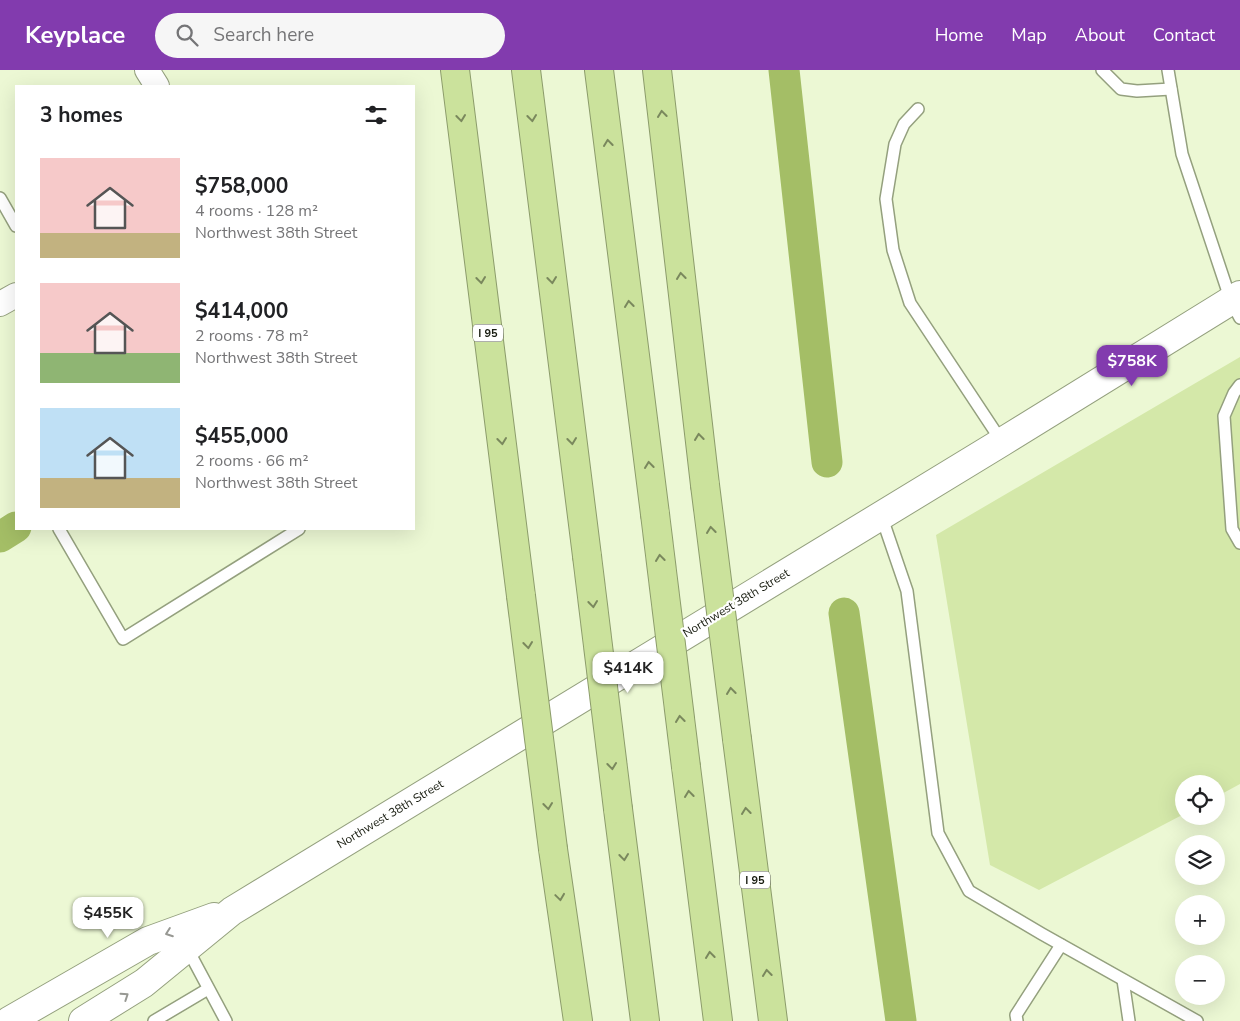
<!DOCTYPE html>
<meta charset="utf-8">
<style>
body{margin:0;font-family:"Nunito Sans",sans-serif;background:#f6f6f6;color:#202124;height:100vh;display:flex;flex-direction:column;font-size:19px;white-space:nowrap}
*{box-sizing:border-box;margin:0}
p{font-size:16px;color:#757577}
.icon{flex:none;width:28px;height:28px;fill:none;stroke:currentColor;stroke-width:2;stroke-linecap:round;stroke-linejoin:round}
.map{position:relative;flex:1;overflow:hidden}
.sheet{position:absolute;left:15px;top:15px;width:400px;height:445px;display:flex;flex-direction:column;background:#fff;border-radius:0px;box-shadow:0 5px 20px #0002}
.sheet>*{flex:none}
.tools{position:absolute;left:1175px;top:705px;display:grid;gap:10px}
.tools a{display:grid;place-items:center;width:50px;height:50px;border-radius:50%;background:#fff;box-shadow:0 5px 20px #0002;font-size:25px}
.price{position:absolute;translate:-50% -42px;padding:0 11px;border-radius:10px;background:#fff;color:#222;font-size:16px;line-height:32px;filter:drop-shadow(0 1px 2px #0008)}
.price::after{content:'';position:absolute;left:50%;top:30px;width:15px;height:11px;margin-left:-8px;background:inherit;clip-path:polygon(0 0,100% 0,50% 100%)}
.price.on{background:#823bae;color:#fff}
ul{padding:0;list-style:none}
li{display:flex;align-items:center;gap:15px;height:125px;padding:0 25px}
li span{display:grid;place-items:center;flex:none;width:140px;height:100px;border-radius:0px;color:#555}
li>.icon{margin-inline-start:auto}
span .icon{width:60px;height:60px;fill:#fffc;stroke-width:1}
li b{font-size:21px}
h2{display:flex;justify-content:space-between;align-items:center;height:60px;padding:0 25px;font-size:21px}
header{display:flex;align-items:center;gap:30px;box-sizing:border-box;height:70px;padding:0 25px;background:#823bae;color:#fff}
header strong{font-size:24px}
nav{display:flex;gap:28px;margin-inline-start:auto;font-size:18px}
.search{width:350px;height:45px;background:#f6f6f6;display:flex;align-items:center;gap:12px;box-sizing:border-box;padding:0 18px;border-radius:28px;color:#757577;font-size:19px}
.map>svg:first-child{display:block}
.green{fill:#d4e8a9}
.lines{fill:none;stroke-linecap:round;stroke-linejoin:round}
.canal{stroke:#a4be66;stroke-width:31}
.service-casing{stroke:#94a07e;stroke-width:14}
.minor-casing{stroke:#94a07e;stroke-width:26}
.tertiary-casing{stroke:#94a07e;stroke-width:30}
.motorway-casing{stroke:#8c9c6b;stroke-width:30}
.service{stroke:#fff;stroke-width:11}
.minor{stroke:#fff;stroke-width:24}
.tertiary{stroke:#fff;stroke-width:28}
.motorway{stroke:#cbe29c;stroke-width:28}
.motorway-bridge-casing{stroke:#8c9c6b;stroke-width:30;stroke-linecap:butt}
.motorway-bridge{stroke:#cbe29c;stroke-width:28}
.oneway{stroke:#7a885d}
.oneway2{stroke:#979893}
.labels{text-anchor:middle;stroke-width:4.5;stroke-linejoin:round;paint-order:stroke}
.shield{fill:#fff;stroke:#5d5f57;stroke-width:1}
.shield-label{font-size:11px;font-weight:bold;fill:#171b0f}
.street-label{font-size:12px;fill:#171b0f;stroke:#fff}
</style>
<header>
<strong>Keyplace</strong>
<div class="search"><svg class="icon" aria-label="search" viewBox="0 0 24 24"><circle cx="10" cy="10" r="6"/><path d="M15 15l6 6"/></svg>Search here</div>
<nav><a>Home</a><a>Map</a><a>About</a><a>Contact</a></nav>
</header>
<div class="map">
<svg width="1240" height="951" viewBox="0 0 1240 951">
<rect width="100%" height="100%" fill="#ecf8d4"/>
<polygon class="green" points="1240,287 1240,714 1216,727 1216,714 1184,714 1184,744 1039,820 990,795 936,465"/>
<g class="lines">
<g class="canal">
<polyline points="784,0 827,392"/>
<polyline points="0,467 16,457"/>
<polyline points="844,543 901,951"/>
</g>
<g class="service-casing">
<g id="service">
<polyline points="1102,0 1121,19 1137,21 1171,19"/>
<polyline points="1168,0 1182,84 1231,231 1240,248"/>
<polyline points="918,39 904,54 895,74 886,129 893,180 910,233 1002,372"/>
<polyline points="0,128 16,156"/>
<polyline points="1240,315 1234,323 1224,346 1232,459 1240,473"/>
<polyline points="881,445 907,521 938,763 969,821 1042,864 1197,951"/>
<polyline points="59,459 123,569 299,459"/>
<polyline points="187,878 226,951"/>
<polyline points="1123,910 1129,951"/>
<polyline points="154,951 208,919"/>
<polyline points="1017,951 1016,945 1061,875"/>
</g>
</g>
<g class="minor-casing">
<g id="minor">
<polyline points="147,0 157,16"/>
<polyline points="0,234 16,225"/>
</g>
</g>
<g class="tertiary-casing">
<g id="tertiary">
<polyline points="9,951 148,871 214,847"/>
<polyline points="83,951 144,913 232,841 1002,372 1240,225"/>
</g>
</g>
<g class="motorway-casing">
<g id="motorway">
<polyline points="455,0 521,526"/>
<polyline points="526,0 587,486"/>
<polyline points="599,0 655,444"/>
<polyline points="657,0 705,415"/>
<polyline points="737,669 773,951"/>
<polyline points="686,697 718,951"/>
<polyline points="618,739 645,951"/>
<polyline points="553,779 578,951"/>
</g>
</g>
<use href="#service" class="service"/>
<use href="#minor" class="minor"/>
<use href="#tertiary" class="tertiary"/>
<use href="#motorway" class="motorway"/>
<g class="motorway-bridge-casing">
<g id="motorway-bridge">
<polyline points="705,415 737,669"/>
<polyline points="655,444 686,697"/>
<polyline points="587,486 618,739"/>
<polyline points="521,526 553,779"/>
</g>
</g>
<use href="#motorway-bridge" class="motorway-bridge"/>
</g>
<defs><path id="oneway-chevron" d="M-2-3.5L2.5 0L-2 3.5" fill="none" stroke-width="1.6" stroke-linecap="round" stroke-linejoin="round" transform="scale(1.25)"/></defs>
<g class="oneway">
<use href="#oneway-chevron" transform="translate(662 44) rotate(-97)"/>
<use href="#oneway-chevron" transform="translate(461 48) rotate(83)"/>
<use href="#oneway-chevron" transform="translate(532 48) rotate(83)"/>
<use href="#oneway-chevron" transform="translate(608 73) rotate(-97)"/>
<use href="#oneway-chevron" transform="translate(681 206) rotate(-97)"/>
<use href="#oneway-chevron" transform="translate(481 210) rotate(83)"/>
<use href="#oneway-chevron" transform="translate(552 210) rotate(83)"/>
<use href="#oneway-chevron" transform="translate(629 234) rotate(-97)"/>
<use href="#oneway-chevron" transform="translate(699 367) rotate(-97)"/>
<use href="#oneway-chevron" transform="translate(502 371) rotate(83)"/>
<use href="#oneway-chevron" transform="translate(572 371) rotate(83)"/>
<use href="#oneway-chevron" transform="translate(649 395) rotate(-97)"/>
<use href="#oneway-chevron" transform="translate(711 460) rotate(-97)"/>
<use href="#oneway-chevron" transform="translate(660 488) rotate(-97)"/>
<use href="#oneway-chevron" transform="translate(593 534) rotate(83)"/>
<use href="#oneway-chevron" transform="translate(528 575) rotate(83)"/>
<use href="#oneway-chevron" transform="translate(731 621) rotate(-97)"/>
<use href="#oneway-chevron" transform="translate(680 649) rotate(-97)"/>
<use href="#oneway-chevron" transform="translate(612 696) rotate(83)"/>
<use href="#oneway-chevron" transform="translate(689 724) rotate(-97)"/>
<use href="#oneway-chevron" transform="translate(548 736) rotate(83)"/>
<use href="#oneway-chevron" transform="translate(746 741) rotate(-97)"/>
<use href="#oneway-chevron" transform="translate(624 787) rotate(83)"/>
<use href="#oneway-chevron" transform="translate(560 827) rotate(82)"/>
<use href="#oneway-chevron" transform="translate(710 885) rotate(-97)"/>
<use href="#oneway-chevron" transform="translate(767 903) rotate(-97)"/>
</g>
<g class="oneway2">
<use href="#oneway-chevron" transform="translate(169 863) rotate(160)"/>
<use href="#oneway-chevron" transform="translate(125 926) rotate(-34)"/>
</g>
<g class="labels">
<g class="shield">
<rect x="473" y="254.5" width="30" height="17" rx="4"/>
<rect x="740" y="801.5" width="30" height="17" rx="4"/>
</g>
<g class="shield-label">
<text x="488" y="267">I 95</text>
<text x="755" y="814">I 95</text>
</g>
<g class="street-label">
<text transform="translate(736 533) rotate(-31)" y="4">Northwest 38th Street</text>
<text transform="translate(390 744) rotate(-31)" y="4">Northwest 38th Street</text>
</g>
</g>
</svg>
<div class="tools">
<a><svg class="icon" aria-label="locate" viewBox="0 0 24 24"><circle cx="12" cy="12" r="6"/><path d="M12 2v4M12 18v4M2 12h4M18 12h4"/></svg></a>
<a><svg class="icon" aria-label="layers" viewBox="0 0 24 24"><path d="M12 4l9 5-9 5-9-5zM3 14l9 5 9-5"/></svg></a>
<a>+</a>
<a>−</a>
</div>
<b class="price on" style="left:1132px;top:317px">$758K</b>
<b class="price" style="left:628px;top:624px">$414K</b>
<b class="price" style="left:108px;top:869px">$455K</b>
<section class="sheet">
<h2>3 homes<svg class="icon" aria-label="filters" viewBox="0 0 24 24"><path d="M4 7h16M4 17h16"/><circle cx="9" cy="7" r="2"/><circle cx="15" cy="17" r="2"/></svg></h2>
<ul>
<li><span style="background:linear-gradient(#f6c9c9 75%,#c2b280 0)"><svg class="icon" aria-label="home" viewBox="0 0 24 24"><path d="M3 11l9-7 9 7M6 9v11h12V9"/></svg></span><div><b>$758,000</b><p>4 rooms · 128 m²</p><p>Northwest 38th Street</p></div></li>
<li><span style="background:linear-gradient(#f6c9c9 70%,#8fb573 0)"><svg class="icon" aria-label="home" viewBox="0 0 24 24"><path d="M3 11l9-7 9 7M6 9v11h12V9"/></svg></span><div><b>$414,000</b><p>2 rooms · 78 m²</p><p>Northwest 38th Street</p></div></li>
<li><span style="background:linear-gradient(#bfe0f5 70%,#c2b280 0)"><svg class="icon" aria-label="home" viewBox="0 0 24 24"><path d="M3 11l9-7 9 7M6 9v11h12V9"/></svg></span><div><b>$455,000</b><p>2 rooms · 66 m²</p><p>Northwest 38th Street</p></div></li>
</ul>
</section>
</div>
